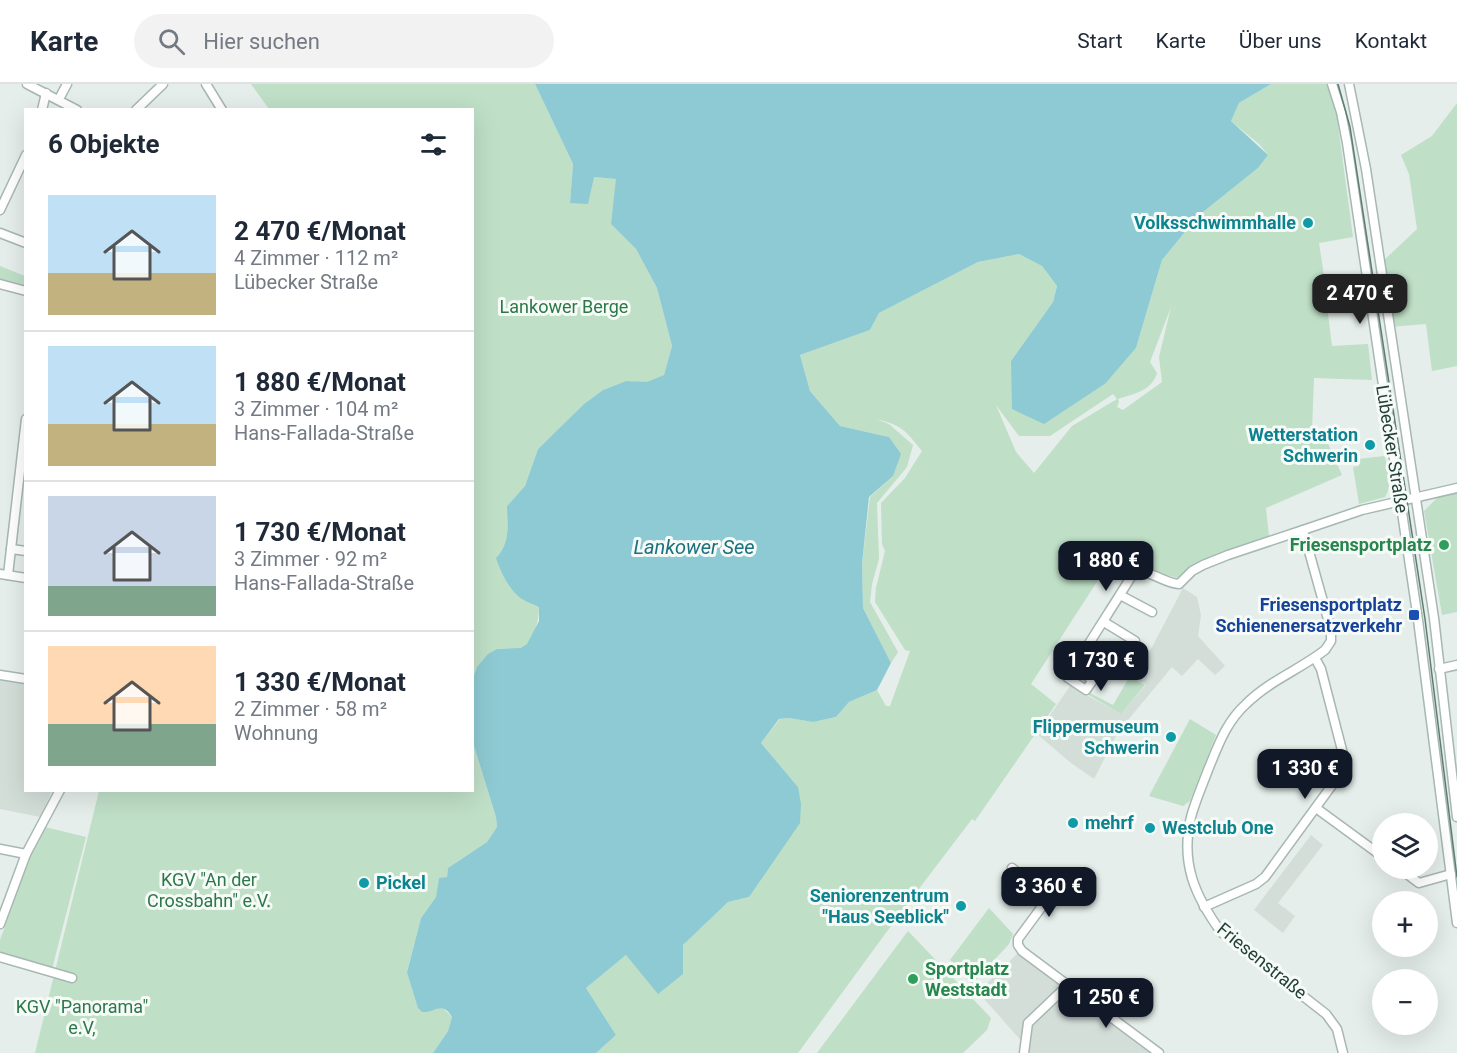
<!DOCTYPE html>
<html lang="de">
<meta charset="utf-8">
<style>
body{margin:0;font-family:Roboto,sans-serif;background:#f2f2f3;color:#1f2937;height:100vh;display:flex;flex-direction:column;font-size:22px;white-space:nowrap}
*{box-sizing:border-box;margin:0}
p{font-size:20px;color:#747a83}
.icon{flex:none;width:33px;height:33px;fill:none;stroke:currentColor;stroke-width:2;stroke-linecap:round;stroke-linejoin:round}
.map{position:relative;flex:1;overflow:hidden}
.side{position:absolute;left:24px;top:24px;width:450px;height:684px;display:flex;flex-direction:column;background:#fff;border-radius:0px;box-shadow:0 6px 24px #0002}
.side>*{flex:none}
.fabs{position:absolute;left:1372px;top:729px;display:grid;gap:12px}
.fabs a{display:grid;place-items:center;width:66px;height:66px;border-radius:50%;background:#fff;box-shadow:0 6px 24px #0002;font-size:30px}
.price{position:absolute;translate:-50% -51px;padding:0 14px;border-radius:12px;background:#111827;color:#fff;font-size:20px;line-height:39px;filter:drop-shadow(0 2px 3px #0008)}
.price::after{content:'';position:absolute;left:50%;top:36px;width:18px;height:14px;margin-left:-9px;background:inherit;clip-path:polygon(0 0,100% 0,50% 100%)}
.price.active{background:#222;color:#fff}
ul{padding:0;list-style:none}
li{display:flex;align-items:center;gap:18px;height:150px;padding:0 24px}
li+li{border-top:2px solid #e0e1e3}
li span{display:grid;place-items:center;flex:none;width:168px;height:120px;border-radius:0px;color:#555}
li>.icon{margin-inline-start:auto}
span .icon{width:72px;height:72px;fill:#fffc;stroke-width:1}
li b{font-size:26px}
h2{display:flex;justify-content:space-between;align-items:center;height:72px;padding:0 24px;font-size:26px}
header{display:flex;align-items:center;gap:36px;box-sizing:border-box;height:84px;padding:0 30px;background:#fff;border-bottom:2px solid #e0e1e3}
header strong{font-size:28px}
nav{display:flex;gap:33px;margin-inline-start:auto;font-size:21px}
.search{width:420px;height:54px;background:#f2f2f3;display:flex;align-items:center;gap:15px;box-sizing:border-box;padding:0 21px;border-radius:33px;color:#747a83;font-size:22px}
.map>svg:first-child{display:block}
.built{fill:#d3ded9}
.green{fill:#bfdfc7;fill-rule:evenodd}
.water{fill:#8ecad3}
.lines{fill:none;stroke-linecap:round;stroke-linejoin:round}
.minor-casing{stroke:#a7b7b1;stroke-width:11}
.minor{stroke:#fff;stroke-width:8}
.tram{stroke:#5f7c74;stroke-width:1.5}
.culture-dot{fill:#0f9aa8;stroke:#f6fbf8;stroke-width:2}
.leisure-dot{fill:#2e9e5b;stroke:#f6fbf8;stroke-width:2}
.transit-dot{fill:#1a4fb4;stroke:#f6fbf8;stroke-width:2}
.labels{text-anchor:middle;stroke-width:6;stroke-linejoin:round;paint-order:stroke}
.culture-label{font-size:18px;font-weight:bold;fill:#0d838f;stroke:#f6fbf8;text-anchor:end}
.park-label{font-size:18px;fill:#2d7849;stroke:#f6fbf8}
.street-label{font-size:18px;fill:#244139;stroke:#f6fbf8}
.leisure-label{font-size:18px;font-weight:bold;fill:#27864d;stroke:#f6fbf8;text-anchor:end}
.transit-label{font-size:18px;font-weight:bold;fill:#164399;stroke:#f6fbf8;text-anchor:end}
.water-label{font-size:20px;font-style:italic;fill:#1d707e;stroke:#f6fbf8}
</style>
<header>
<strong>Karte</strong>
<div class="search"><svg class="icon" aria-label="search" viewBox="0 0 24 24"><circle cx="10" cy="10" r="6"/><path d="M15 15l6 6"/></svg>Hier suchen</div>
<nav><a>Start</a><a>Karte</a><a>Über uns</a><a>Kontakt</a></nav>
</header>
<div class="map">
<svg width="1457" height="969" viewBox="0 0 1457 969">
<rect width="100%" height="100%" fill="#e5eeea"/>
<g class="built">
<polygon points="1183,504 1197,513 1201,531 1198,552 1225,582 1215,591 1198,575 1182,592 1172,583 1118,648 1094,695 1071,679 1037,650 1070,602 1121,630 1146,601 1133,593 1151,565"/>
<polygon points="0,593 25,597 26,706 52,707 40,733 0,725"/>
<polygon points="1311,751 1323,761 1278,819 1295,832 1283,849 1254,826"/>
<polygon points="1019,868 1151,969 1024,969 1024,960 978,908"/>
</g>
<g class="green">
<path d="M251 0H535L573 80 570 119 594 93 617 95 611 140 636 165 657 204 672 262 664 291 647 299 626 297 603 306 584 320 538 365 525 402 507 422V454L505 465 523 516 535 520 539 525C539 535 533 560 522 564 515 566 504 564 497 565L477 583 473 594 472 26 269 25Z"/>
<path d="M1271 0H1326L1335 19 1353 153 1319 159 1328 218 1327 222 1332 262 1368 260 1372 296 1314 294 1312 346H1322L1342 391 1266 424 1269 452 1203 481 1184 495 1109 479 1031 600 1056 620 975 737 972 735 899 831 798 969H596L616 951 586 904 626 871 683 861 728 818 749 813 798 703 761 659 780 635 789 634 813 638 836 633 849 618 877 606 886 622H890L910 567 905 566 875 518 876 504 885 467 882 460 881 419 905 394 922 367C906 347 902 341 876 335L889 340 913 361 907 383 877 419 879 475 872 500 870 518 898 568 891 579 863 524 862 480 870 413 893 392 889 353 840 342 810 307 800 271 870 246 879 229 978 178 1019 170 1042 182 1057 202 1053 218 1011 277 1106 299 1136 264 1162 176 1198 132 1258 84 1268 71 1259 60 1231 37 1239 19ZM1171 223 1159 273 1162 298 1123 326 1117 323 1119 318 1118 315C1133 310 1152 307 1157 289L1150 278ZM1113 310 1117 315 1072 342 1034 389 1016 368 996 321 1019 352H1050Z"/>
<polygon points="1457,19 1457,282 1432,287 1426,240 1390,243 1380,180 1417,145 1409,90 1401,71 1432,52"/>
<polygon points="0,182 25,192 25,207 0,200"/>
<path d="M1385 372C1387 385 1393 401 1385 413L1359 420 1353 383 1359 382 1358 375Z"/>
<polygon points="1457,408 1457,528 1442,531 1424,427 1439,412"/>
<polygon points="1130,592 1145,601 1121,630 1087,610 1088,608 1113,621"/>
<polygon points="1190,635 1216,651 1190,717 1183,722 1149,712"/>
<polygon points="473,659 496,733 497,743 487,758 448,784 447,793 439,795 436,813 421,834 407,887 437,924 443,924 452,933 448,947 433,969 35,969 99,707 472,706"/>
<polygon points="45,743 86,753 52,885 0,869 0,856 31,771"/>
<polygon points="989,824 1013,850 1009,860 972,900 950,876"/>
<polygon points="908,847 991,934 987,946 963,969 817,969"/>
</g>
<path class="water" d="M535 0H1271L1239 19 1231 37 1268 71 1258 84 1198 132 1162 176 1136 264 1106 299 1044 340 1012 325 1011 277 1053 218 1057 202 1042 182 1019 170 978 178 879 229 870 246 800 271 810 307 840 342 889 353 901 370 893 392 869 413 862 480 863 524 891 579 877 606 849 618 836 633 813 638 789 634 779 635 761 659 798 703 801 720 800 739 749 813 728 818 683 861V890L658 910 626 871 586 904 616 951 596 969H433L448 947 452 933C442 916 435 929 422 928L418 924 407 888 421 834 436 813 439 794 447 793 448 784 487 758 497 743 496 733 473 659V594L477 583 488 570 497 565 521 564 527 560 539 537V524C534 519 527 519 522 515 509 506 501 489 496 474 511 459 507 441 507 422L525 402 538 365 584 320 603 306 626 297 647 298 664 291 672 262 657 204 636 165 611 140 616 95 594 93 588 120 570 119 573 80Z"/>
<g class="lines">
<g class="minor-casing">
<g id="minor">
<polyline points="27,0 77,26"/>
<polyline points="206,0 222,26"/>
<polyline points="1332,0 1341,28 1347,59 1418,536 1457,839"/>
<polyline points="1349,0 1366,85 1434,534 1457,733"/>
<polyline points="59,15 67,0"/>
<polyline points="42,26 46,9"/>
<polyline points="136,26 163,0"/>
<polyline points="0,126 26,71"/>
<polyline points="0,149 26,159"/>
<polyline points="0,200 26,207"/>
<polyline points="11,465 26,467"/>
<polyline points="0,490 26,494"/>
<polyline points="8,491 26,335"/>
<polyline points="1120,511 1152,528"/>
<polyline points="1104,538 1135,557"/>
<path d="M1074 584 1093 596 1086 606 1068 594C1088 560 1110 527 1131 493L1136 487C1152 487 1164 499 1179 500L1192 487 1203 481 1228 471 1303 446"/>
<polyline points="1439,585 1457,581"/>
<polyline points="0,591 26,595"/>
<polyline points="1093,596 1106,575"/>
<polyline points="1316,724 1383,773"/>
<polyline points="0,765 26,770"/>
<polyline points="1012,784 1049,813 1018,855 1018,861 1022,867 1159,969"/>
<polyline points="1399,784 1419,799 1451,790"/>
<polyline points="1204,823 1256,800 1265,793 1338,693 1343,670 1321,585 1315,574"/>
<polyline points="0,840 26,770 60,706"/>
<polyline points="0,873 72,894"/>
<polyline points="1024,969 1028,939 1068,901"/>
<path d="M1343 969 1337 945 1326 930 1221 848C1195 812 1180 779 1191 733 1195 718 1202 702 1208 686 1218 662 1226 638 1246 620 1269 597 1299 586 1325 566L1331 557V546L1303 446 1362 426 1457 404"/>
</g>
</g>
<use href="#minor" class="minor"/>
<polyline class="tram" points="1338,0 1350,43 1425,535 1457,793"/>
</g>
<g class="culture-dot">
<circle cx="1308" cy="139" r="6"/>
<circle cx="1370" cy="361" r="6"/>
<circle cx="1171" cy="653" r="6"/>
<circle cx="1073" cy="739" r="6"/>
<circle cx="1150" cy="744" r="6"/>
<circle cx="364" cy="799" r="6"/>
<circle cx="961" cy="822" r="6"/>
</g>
<g class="leisure-dot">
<circle cx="1444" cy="461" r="6"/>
<circle cx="913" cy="895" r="6"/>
</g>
<rect class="transit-dot" x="1408" y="525" width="12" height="12" rx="3"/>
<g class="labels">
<g class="culture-label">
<text x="1296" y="145">Volksschwimmhalle</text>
<text x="1358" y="357">Wetterstation<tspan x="1358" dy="21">Schwerin</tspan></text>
<text x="1159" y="649">Flippermuseum<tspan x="1159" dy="21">Schwerin</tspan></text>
<text x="1085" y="745" text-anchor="start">mehrf</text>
<text x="1162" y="750" text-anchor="start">Westclub One</text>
<text x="376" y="805" text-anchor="start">Pickel</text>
<text x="949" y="818">Seniorenzentrum<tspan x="949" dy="21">"Haus Seeblick"</tspan></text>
</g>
<g class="park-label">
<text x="564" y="229">Lankower Berge</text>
<text x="209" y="802">KGV "An der<tspan x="209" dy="21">Crossbahn" e.V.</tspan></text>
<text x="82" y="929">KGV "Panorama"<tspan x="82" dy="21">e.V,</tspan></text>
</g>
<g class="street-label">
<text transform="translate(1392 365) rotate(81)" y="6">Lübecker Straße</text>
<text transform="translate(1262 877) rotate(39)" y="6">Friesenstraße</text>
</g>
<g class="leisure-label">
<text x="1432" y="467">Friesensportplatz</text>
<text x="925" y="891" text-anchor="start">Sportplatz<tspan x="925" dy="21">Weststadt</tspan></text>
</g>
<g class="transit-label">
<text x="1402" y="527">Friesensportplatz<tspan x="1402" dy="21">Schienenersatzverkehr</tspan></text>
</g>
<g class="water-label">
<text x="694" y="470">Lankower See</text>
</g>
</g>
</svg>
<div class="fabs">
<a><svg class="icon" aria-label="layers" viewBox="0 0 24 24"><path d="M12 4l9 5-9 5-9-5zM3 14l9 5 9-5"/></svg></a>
<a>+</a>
<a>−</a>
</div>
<b class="price active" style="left:1360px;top:241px">2 470 €</b>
<b class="price" style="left:1106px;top:508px">1 880 €</b>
<b class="price" style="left:1101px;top:608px">1 730 €</b>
<b class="price" style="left:1305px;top:716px">1 330 €</b>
<b class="price" style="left:1049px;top:834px">3 360 €</b>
<b class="price" style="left:1106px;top:945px">1 250 €</b>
<section class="side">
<h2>6 Objekte<svg class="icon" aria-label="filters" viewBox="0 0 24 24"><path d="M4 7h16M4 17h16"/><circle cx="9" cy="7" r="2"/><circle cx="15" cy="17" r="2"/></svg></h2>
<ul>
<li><span style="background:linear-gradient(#bfe0f5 65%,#c2b280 0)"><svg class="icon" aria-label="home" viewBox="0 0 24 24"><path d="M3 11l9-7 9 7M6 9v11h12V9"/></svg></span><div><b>2 470 €/Monat</b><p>4 Zimmer · 112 m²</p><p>Lübecker Straße</p></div></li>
<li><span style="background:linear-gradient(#bfe0f5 65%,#c2b280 0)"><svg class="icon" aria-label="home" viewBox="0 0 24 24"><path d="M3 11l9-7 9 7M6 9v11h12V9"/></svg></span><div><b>1 880 €/Monat</b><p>3 Zimmer · 104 m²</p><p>Hans-Fallada-Straße</p></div></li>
<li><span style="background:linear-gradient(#c9d6e8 75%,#7fa58c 0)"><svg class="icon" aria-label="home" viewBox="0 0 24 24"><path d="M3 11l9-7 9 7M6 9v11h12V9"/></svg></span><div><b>1 730 €/Monat</b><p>3 Zimmer · 92 m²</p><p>Hans-Fallada-Straße</p></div></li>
<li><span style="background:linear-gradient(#ffd9b3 65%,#7fa58c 0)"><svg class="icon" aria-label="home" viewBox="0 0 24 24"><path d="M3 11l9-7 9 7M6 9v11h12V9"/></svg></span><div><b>1 330 €/Monat</b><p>2 Zimmer · 58 m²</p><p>Wohnung</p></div></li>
</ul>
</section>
</div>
